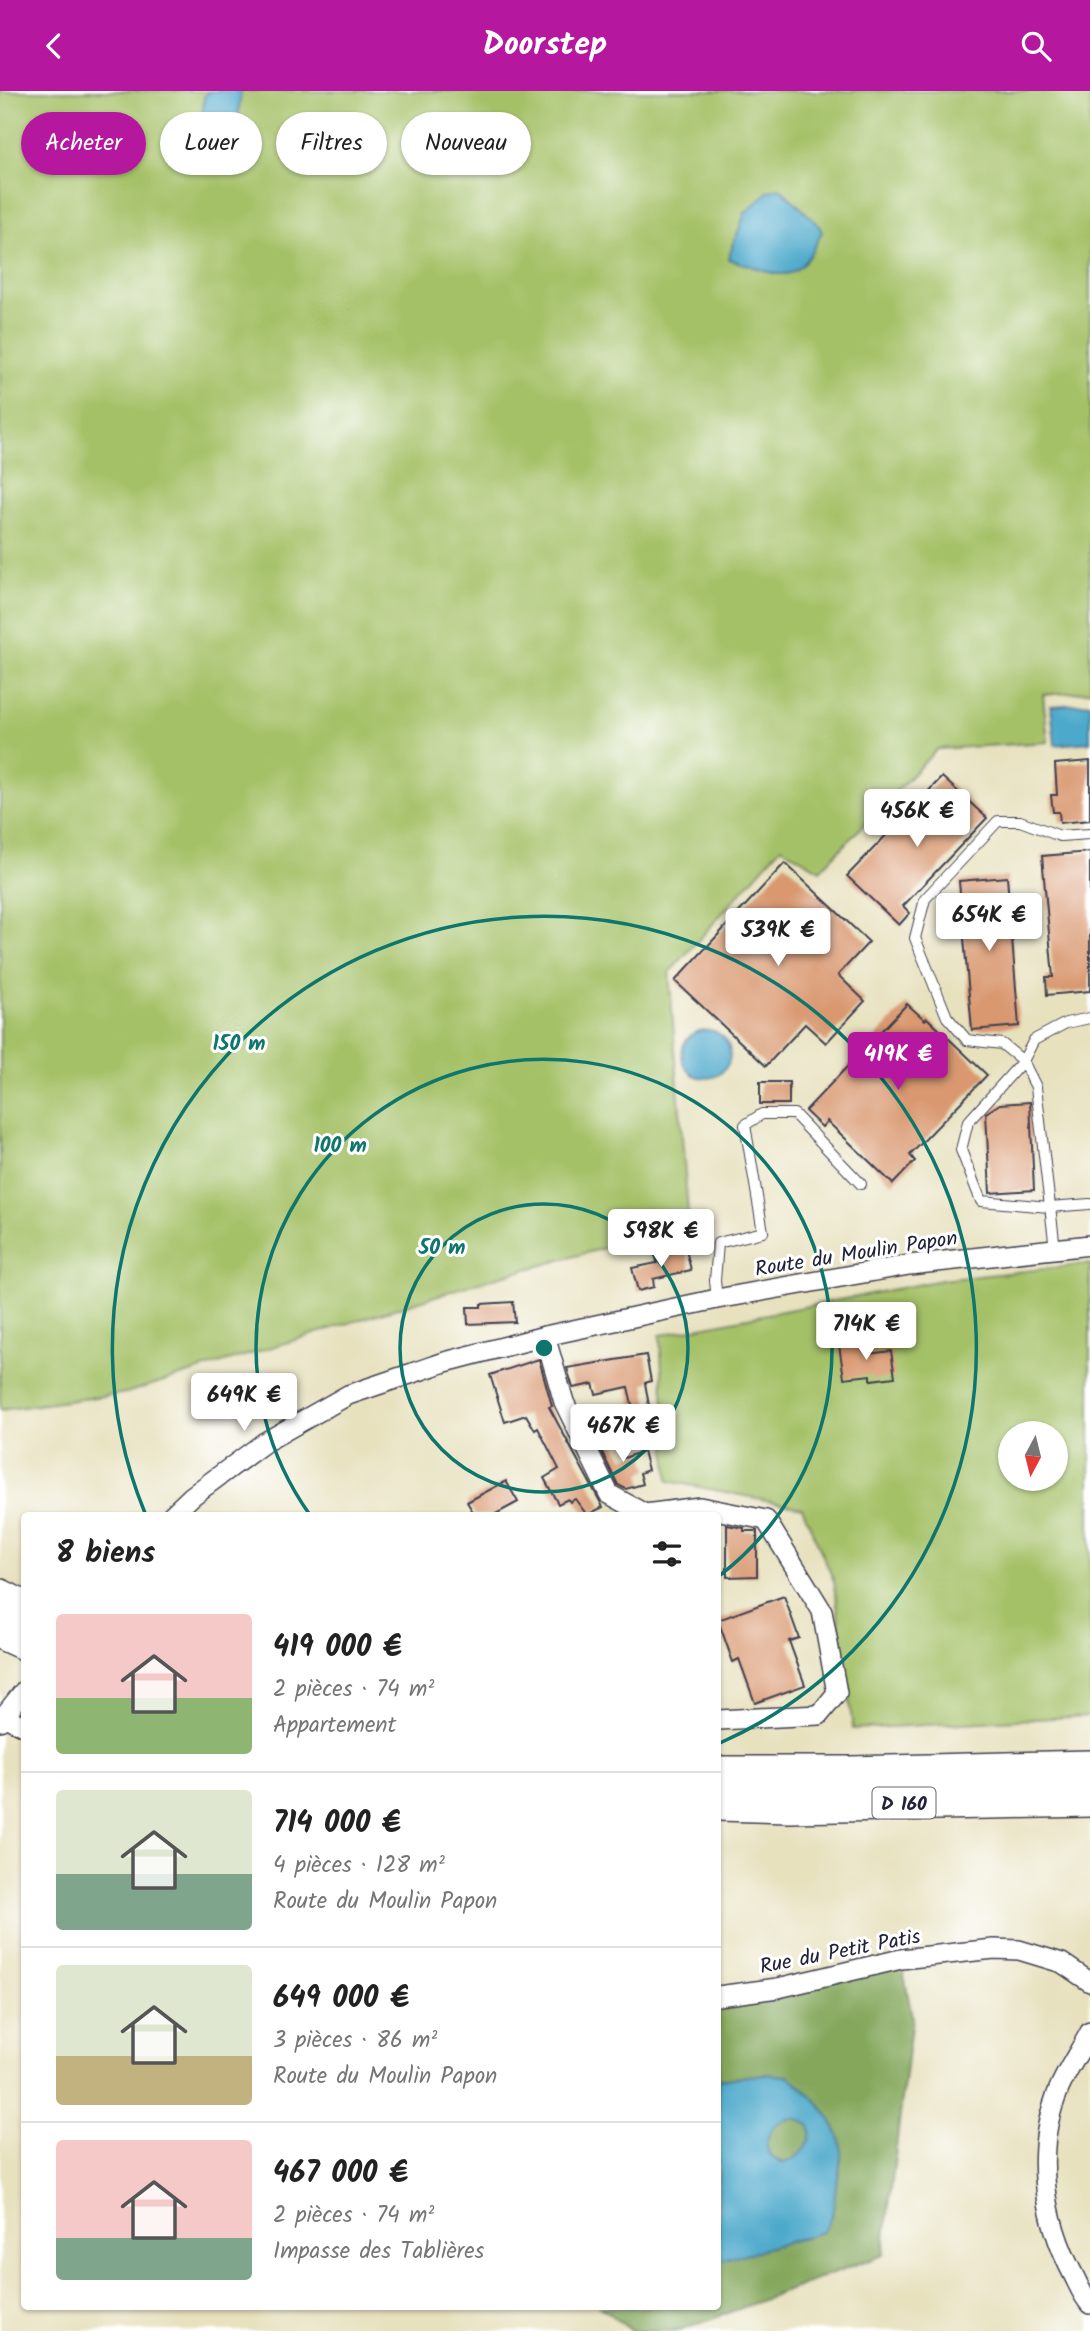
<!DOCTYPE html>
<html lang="fr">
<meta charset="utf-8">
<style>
body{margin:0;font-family:Kalam,sans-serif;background:#f2f2f2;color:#222;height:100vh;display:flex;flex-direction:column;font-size:26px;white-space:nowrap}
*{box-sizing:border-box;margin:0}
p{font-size:23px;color:#767676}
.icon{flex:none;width:38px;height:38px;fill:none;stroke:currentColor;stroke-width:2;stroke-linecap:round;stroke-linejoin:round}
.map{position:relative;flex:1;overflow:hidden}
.drawer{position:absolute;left:21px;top:1421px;width:700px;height:798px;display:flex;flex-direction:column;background:#fff;border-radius:7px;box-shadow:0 2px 5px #0004}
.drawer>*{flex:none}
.hud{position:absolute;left:21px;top:21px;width:700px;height:63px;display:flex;gap:14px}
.needle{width:46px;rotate:187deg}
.buttons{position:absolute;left:998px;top:1330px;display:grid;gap:14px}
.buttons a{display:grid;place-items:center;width:70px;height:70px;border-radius:50%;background:#fff;box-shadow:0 2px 5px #0004;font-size:35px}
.price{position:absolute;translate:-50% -60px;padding:0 16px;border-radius:7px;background:#fff;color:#222;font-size:23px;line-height:46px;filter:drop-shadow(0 2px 4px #0008)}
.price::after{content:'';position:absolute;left:50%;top:42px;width:21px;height:16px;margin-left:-10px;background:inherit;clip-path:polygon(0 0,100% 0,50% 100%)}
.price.selected{background:#b5179e;color:#fff}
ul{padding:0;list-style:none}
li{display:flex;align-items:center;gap:21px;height:175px;padding:0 35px}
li+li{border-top:2px solid #e0e0e0}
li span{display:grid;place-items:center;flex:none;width:196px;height:140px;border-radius:7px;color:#555}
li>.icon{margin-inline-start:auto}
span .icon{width:84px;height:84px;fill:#fffc;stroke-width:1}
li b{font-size:30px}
h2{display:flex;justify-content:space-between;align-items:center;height:84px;padding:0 35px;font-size:30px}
.tag{padding:0 24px;border-radius:32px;background:#fff;box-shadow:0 2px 5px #0004;font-size:24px;line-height:63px}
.tag.selected{background:#b5179e;color:#fff}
header{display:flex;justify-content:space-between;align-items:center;height:91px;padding:0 35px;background:#b5179e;color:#fff;font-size:32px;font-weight:700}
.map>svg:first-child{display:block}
.green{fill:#a5c168;stroke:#647252;stroke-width:2;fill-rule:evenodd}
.forest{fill:#84a75c;stroke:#53644c;stroke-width:2}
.water{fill:#4da9cb;stroke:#386683;stroke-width:2;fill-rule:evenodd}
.building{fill:#d9986f}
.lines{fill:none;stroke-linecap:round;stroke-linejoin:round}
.lane-casing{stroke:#403f4f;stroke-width:12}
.street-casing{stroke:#403f4f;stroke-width:22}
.highway-casing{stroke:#403f4f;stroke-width:38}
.lane{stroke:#fff;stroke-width:10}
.street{stroke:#fff;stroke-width:19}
.highway{stroke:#fff;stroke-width:35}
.ring{fill:none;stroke:#0f766e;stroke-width:3.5}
.labels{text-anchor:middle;stroke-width:6;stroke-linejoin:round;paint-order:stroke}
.shield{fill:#fff;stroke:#646476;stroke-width:2}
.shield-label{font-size:19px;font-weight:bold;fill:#22223b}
.street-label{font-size:21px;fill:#22223b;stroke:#fff}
.centre{fill:#0f766e;stroke:#fff;stroke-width:3.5}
.ring-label{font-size:21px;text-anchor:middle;font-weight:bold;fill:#0f766e;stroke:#fff;stroke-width:6;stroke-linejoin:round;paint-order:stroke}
</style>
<header><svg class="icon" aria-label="back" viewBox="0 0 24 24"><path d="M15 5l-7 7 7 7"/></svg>Doorstep<svg class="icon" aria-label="search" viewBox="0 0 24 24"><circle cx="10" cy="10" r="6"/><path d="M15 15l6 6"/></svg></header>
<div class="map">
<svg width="1090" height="2240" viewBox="0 0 1090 2240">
<rect width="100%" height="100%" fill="#fff"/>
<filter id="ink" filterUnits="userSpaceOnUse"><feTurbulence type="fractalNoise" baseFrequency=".0143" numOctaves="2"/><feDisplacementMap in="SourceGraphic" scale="14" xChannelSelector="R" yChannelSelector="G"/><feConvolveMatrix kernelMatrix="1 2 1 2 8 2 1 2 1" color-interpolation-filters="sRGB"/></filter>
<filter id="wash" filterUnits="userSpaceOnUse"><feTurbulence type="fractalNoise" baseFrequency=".00686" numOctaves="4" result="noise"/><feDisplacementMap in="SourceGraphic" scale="28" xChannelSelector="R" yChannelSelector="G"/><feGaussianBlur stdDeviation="1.57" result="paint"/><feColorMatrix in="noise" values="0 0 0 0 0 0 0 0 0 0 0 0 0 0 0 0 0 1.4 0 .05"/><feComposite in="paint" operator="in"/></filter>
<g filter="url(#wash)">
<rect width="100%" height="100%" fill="#e7e1be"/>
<g class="green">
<polygon points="0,0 1090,0 1090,600 1043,604 1048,651 937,658 820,779 781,756 669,882 689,1134 483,1190 126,1302 0,1319"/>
<path d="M1090 1173V1625L853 1638 834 1490 802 1416 668 1390 660 1244 941 1189ZM1010 1342H1055V1388H1010Z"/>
</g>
<polygon class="forest" points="901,1868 912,1926 883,2164 680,2240 632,2240 600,2216 718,2216 718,1917"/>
<g class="water">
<polygon points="211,0 239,0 241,2 237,35 211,42 204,39 202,30 204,5"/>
<path d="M780 97 818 133 822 141C793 202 781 183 728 168L745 122 769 100Z"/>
<polygon points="1090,612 1090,651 1055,654 1051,615"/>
<circle cx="706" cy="963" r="24"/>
<path d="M765 1983 788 1985 792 1988C813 2004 843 2034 841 2063 841 2074 838 2085 836 2095 834 2112 834 2128 822 2141L718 2171V1989ZM789 2028H797L809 2034C815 2050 799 2068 784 2072 756 2065 765 2033 789 2028Z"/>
</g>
<g id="blocks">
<g class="building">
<polygon points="1090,670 1090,729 1060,732 1059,721 1053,721 1051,704 1057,704 1055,673"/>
<polygon points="942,686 987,727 903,815 910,822 899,834 847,785"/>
<polygon points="1090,761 1090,900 1047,904 1046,886 1053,886 1042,765"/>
<polygon points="785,772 869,851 838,884 865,910 826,952 805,933 766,975 675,890"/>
<polygon points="1007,786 1019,935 972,939 959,790"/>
<polygon points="907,913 925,929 927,927 987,984 910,1064 915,1070 893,1093 827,1030 822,1036 805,1020"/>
<rect x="760" y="991" width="29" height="22"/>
<polygon points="1030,1011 1034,1099 990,1102 986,1022 1000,1013"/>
<polygon points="686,1159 691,1179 653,1188 654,1196 638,1200 632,1177 657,1172 656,1165"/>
<polygon points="513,1211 515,1231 468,1233 467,1216 481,1216 481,1213"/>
<polygon points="866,1250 868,1263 891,1260 895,1286 871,1289 871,1284 844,1287 839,1254"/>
<polygon points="646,1264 651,1290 645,1292 649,1315 633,1318 628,1296 596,1303 593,1293 573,1297 567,1277"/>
<polygon points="539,1268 552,1315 549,1316 603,1416 587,1424 575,1408 570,1411 568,1408 558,1413 544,1387 559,1378 538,1337 535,1339 526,1324 505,1331 490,1284"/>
<polygon points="609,1344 624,1367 643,1360 648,1379 640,1382 643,1393 626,1398 618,1394 597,1351"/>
<polygon points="506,1390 518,1411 494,1424 475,1424 467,1411"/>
<polygon points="727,1434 744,1437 744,1440 757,1440 757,1485 727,1486"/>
<polygon points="784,1505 799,1547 789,1550 805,1594 755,1612 739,1568 733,1571 718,1529"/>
</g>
</g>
</g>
<g filter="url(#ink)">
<use href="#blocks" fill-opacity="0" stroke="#403f4f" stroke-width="2"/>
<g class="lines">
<g class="lane-casing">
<g id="lane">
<polyline points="1090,927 1066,932 1034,949 1023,970 968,1031 961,1059 981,1110 1049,1116 1090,1113"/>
<polyline points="1055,1158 1036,996 1023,970 1002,953 967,949 947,926 915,847 925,808 998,730 1020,730 1060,745 1090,743"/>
<polyline points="717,1208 715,1190 718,1152 763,1141 745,1034 762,1023 794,1023 861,1093"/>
</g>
</g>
<g class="street-casing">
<g id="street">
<polyline points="545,1245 564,1311 609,1403 645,1423 700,1416 766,1429 822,1520 837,1602 819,1624 718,1629"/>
<polyline points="172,1424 192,1405 265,1351 348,1304 445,1271 545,1245 717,1208 909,1174 1090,1154"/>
<polyline points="5,1626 24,1635"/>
<polyline points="0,1630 24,1600"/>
<polyline points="718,1905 778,1897 901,1868 994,1858 1019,1859 1062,1872 1090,1891"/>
<path d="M1090 1941C1080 1960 1067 1979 1059 1998 1033 2059 1044 2129 1074 2185 1079 2195 1083 2205 1090 2213"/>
</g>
</g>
<g class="highway-casing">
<g id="highway">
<polyline points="0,1506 24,1518"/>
<polyline points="0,1540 24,1551"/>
<polyline points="718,1683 851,1683 1090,1677"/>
<polyline points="718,1712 789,1714 1090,1708"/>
</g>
</g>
<use href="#lane" class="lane"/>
<use href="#street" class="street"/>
<use href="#highway" class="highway"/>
</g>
</g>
<g class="ring">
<circle cx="544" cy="1257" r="144"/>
<path d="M310 1424A288 288 0 1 1 719 1485"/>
<path d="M145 1422A432 432 0 1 1 720 1652"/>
</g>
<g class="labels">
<rect class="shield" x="872.5" y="1696.5" width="63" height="31" rx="5"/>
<g class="shield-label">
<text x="904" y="1719">D 160</text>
</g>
<g class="street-label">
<text transform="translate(856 1162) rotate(-9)" y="7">Route du Moulin Papon</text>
<text transform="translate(840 1860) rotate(-11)" y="7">Rue du Petit Patis</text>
</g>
</g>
<circle cx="544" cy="1257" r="10" class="centre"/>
<g class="ring-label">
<text x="239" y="959">150 m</text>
<text x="340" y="1061">100 m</text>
<text x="442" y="1163">50 m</text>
</g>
</svg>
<div class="buttons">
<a><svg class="needle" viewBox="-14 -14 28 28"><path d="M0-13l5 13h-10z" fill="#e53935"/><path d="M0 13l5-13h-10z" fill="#767676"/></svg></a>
</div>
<b class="price" style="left:917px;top:758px">456K €</b>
<b class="price" style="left:989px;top:862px">654K €</b>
<b class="price" style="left:778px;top:877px">539K €</b>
<b class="price selected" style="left:898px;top:1001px">419K €</b>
<b class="price" style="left:661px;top:1178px">598K €</b>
<b class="price" style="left:866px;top:1271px">714K €</b>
<b class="price" style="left:244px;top:1342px">649K €</b>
<b class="price" style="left:623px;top:1373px">467K €</b>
<div class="hud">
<a class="tag selected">Acheter</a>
<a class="tag">Louer</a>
<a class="tag">Filtres</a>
<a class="tag">Nouveau</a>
</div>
<section class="drawer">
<h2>8 biens<svg class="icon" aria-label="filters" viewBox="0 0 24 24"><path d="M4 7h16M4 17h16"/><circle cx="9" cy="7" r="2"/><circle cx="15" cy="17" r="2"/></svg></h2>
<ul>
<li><span style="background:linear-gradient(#f6c9c9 60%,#8fb573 0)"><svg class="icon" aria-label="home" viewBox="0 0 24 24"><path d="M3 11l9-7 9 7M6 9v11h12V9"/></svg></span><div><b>419 000 €</b><p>2 pièces · 74 m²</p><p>Appartement</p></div></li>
<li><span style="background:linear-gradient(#dfe7d0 60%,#7fa58c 0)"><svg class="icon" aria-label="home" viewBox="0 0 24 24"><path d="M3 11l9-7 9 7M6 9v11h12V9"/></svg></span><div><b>714 000 €</b><p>4 pièces · 128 m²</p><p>Route du Moulin Papon</p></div></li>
<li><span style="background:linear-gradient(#dfe7d0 65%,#c2b280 0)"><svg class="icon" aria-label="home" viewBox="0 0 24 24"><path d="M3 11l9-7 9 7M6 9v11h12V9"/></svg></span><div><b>649 000 €</b><p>3 pièces · 86 m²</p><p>Route du Moulin Papon</p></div></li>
<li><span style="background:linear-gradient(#f6c9c9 70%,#7fa58c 0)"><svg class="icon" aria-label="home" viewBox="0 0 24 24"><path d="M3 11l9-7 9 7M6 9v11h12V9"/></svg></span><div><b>467 000 €</b><p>2 pièces · 74 m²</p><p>Impasse des Tablières</p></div></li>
</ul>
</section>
</div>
